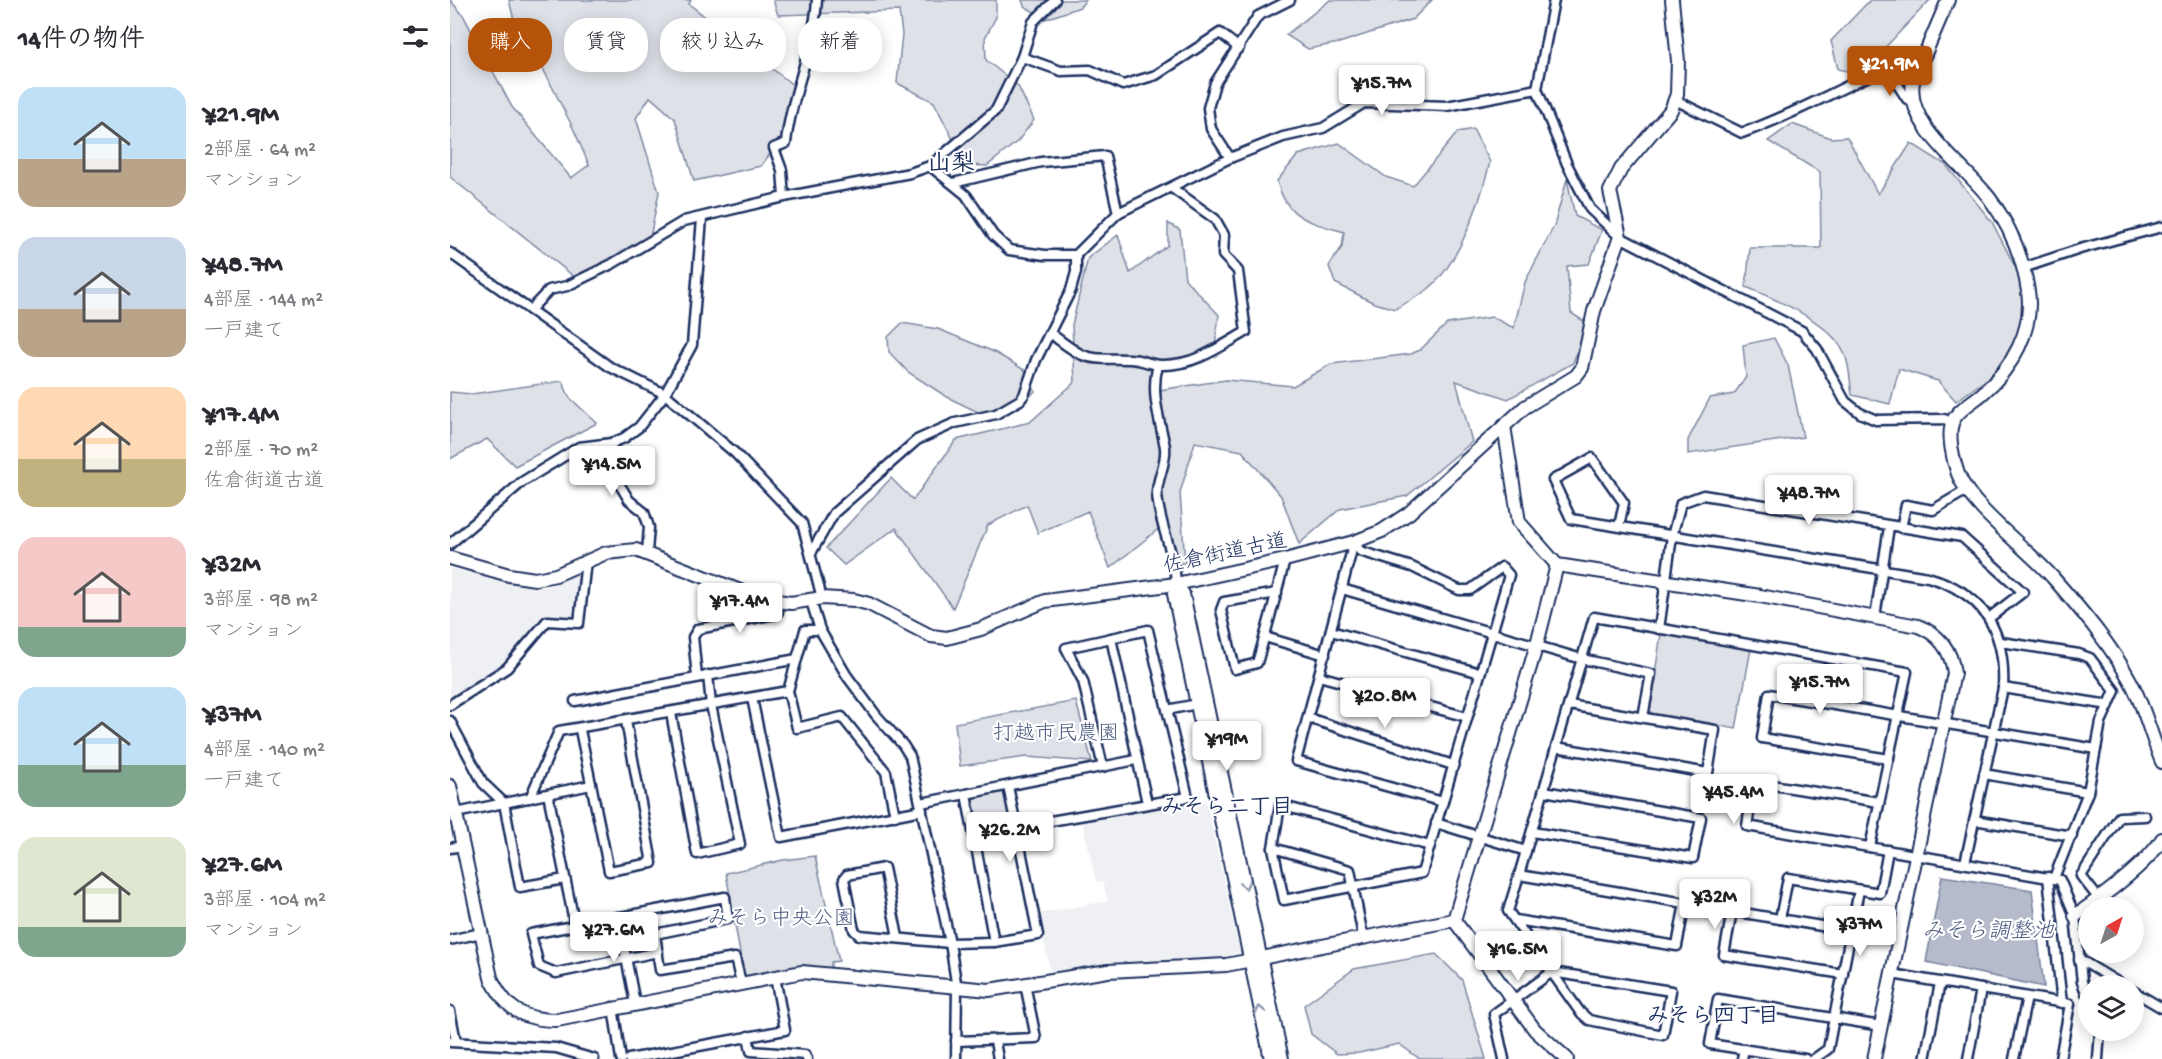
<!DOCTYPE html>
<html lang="ja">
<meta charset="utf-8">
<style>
body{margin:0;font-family:"Gochi Hand","Klee One",sans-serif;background:#f7f7f7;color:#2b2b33;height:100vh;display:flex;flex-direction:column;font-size:22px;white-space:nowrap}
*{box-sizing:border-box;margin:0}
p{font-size:20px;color:#7c7c81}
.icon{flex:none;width:33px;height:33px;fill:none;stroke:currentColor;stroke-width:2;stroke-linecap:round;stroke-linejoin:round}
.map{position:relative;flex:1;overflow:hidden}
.drawer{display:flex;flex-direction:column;background:#fff;width:450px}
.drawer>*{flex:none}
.top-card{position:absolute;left:18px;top:18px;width:570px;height:54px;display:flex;gap:12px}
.needle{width:39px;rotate:39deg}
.controls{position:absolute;left:1628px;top:897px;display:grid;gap:12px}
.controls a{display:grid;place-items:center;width:66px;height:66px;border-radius:50%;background:#fff;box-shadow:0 3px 15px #0003;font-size:30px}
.price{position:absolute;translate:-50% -51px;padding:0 14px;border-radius:6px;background:#fff;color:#222;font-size:20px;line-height:39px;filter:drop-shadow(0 2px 3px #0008)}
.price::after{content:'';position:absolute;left:50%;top:36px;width:18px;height:14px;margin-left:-9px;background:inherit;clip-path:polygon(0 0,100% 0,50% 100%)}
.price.on{background:#b45309;color:#fff}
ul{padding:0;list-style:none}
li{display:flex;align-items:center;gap:18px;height:150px;padding:0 18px}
li span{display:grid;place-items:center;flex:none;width:168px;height:120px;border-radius:18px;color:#555}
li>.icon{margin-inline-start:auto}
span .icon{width:72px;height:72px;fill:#fffc;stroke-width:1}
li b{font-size:26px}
h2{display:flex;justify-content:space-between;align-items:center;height:72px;padding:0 18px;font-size:26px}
.chip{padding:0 21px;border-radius:24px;background:#fff;box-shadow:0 3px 15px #0003;font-size:21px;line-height:54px}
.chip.on{background:#b45309;color:#fff}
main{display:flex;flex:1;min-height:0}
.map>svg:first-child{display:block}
.built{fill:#eff0f4}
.green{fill:#dee1e7;stroke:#7c88a2;stroke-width:1.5}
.water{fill:#b5bbca;stroke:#77839f;stroke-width:1.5}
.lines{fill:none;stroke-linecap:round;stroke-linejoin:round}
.street-casing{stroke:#1b2f5e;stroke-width:13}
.secondary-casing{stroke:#1b2f5e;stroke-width:16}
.street{stroke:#fff;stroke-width:8}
.secondary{stroke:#fff;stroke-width:12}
.oneway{stroke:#8d97ae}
.labels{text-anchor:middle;stroke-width:4.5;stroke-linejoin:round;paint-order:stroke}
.street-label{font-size:21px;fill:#1b2f5e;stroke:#fff}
.park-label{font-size:21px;fill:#4c5c80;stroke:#fff}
.neighbourhood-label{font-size:22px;font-weight:bold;fill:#1b2f5e;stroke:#fff}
.water-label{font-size:22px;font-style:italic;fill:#49597e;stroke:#fff}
.quarter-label{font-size:24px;font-weight:bold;fill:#1b2f5e;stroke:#fff}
</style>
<main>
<section class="drawer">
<h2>14件の物件<svg class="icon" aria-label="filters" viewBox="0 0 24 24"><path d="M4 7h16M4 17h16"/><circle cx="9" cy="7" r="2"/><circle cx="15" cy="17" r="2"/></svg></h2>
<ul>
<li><span style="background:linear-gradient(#bfe0f5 60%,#b9a48a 0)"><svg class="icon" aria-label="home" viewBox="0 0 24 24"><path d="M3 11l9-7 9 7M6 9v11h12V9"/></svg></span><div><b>¥21.9M</b><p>2部屋 · 64 m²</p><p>マンション</p></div></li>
<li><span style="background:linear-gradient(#c9d6e8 60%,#b9a48a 0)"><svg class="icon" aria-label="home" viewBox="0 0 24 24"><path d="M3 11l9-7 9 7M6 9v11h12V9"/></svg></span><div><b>¥48.7M</b><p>4部屋 · 144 m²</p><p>一戸建て</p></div></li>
<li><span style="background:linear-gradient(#ffd9b3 60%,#c2b280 0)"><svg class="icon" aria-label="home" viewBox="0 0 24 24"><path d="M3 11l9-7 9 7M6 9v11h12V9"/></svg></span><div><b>¥17.4M</b><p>2部屋 · 70 m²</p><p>佐倉街道古道</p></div></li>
<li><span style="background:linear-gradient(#f6c9c9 75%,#7fa58c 0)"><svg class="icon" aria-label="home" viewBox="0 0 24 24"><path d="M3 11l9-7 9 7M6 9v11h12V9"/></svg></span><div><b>¥32M</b><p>3部屋 · 98 m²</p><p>マンション</p></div></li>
<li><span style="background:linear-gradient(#bfe0f5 65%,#7fa58c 0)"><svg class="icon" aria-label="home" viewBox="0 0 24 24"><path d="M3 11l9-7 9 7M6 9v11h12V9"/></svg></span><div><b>¥37M</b><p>4部屋 · 140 m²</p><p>一戸建て</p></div></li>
<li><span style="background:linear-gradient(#dfe7d0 75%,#7fa58c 0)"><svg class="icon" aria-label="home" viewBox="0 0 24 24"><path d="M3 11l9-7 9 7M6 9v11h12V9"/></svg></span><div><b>¥27.6M</b><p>3部屋 · 104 m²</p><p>マンション</p></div></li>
</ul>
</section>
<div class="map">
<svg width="1712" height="1059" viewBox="0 0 1712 1059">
<rect width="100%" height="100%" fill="#fff"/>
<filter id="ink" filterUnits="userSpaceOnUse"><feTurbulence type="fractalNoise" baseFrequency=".0167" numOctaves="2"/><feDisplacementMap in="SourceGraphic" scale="12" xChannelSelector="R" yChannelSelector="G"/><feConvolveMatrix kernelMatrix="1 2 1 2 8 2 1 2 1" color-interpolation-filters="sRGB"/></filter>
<g filter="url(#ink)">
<g class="built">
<polygon points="0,568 84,588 101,586 127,573 129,579 124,620 94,617 57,664 0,699"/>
<polygon points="756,801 790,952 771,958 720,964 660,965 601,974 588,914 658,901 652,881 646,882 632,819 725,802"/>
</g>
<g class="green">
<polygon points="0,0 13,15 62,107 121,178 139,165 124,130 79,41 65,24 59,0 241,0 239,4 343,85 334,135 311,166 244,181 225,119 200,97 186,118 209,192 200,238 127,279 0,177"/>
<polygon points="323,0 546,0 546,17 535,38 536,60 568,86 584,120 568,141 537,166 516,165 484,102 447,83 452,34 449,11 328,15"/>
<polygon points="572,0 636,0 630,7 596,19 574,6"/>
<polygon points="880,0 982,0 963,19 889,43 858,49 836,35"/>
<polygon points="1420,0 1480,0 1429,54 1402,72 1388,69 1381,41"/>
<path d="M1342 124 1381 138 1397 137 1428 194 1461 143 1496 165 1542 222 1574 284 1571 335 1548 371 1506 401 1488 381 1449 369 1440 404 1402 395C1400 383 1400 369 1396 358 1385 323 1327 300 1296 287L1300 248H1371L1370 172 1318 141Z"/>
<path d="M1023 129 1040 162C1031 200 1009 265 977 290 967 297 956 303 945 309L924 303 885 283 879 266 892 247 894 232C861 222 837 220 827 181L848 155 889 143 936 177 963 186 1008 132Z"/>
<polygon points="1117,179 1125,216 1152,230 1139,264 1117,266 1121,313 1137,323 1123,363 1058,399 1006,381 1022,442 957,496 890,509 849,544 831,496 792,451 745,442 730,493 735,563 725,563 716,523 660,568 638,511 588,533 577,505 538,525 503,608 446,528 394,565 376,548 441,478 463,500 506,440 580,422 625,382 622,325 638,258 668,235 680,273 718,245 718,223 730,230 735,279 769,315 764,353 715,359 702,391 776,380 843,386 881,364 961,354 970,350 997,324 1042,317 1064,328 1075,282 1104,226"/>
<polygon points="452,323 488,329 544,352 578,372 585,391 569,408 532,414 497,397 458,372 439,352 438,337"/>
<polygon points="1324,338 1338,365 1353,437 1238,454 1238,440 1260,398 1284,394 1296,377 1293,345"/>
<polygon points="112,381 120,398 147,423 65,466 37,439 0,459 0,392 22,394"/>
<polygon points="1211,634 1301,649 1286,729 1199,713"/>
<polygon points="626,701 642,762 576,757 510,766 505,723"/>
<polygon points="555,790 563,825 526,832 519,797"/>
<polygon points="365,856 389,961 381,962 381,969 350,965 294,976 276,873 333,860"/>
<polygon points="986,954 1012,980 1036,1059 970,1059 949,1044 909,1053 887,1054 861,1034 854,1005 904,969"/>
</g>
<polygon class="water" points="1492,876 1582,890 1594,987 1476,962"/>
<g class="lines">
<g class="street-casing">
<g id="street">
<polyline points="1104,0 1087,89 1117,164 1140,209 1170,237 1352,331 1367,349 1395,401 1410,413 1426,420 1494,419 1502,422"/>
<polyline points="572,57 611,71 640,70 673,85 706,75 770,33 789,48"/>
<path d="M1225 100 1292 133C1344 115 1387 89 1437 68L1457 99 1463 101"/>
<polyline points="780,158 761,129 758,108 765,83 808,16 840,0"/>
<polyline points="480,166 516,195 543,235 559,250 595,255 626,255 668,213 780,158 833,137 873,128 914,103 997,106 1087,89"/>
<polyline points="503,183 591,162 655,156 668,213"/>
<path d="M334 197 332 170 324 148 336 143C341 94 364 50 367 0"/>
<polyline points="0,253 160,367 215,394 285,453 352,523 372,598"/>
<polyline points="1573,268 1630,249 1712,227"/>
<polyline points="80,310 99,290 117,286 162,264 234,221 334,197 460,173 480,166 546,110 572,57 583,22 605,0"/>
<path d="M600 333C638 362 633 358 680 359 691 359 701 365 711 365 743 366 770 347 796 332L788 271 773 255 774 235 765 219 722 188"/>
<path d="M708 365C700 393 710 420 715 447 717 463 707 478 707 493 708 523 725 552 726 584"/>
<polyline points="162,443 158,465 179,500 194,512 199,527 197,552"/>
<path d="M1169 526 1174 503 1142 458 1103 480 1121 519 1478 577C1534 593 1556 631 1553 688L1515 863"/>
<polyline points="1451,528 1456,505 1483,510 1517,490"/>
<polyline points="904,542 910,551 962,567 1009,590 1020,590 1052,567 1059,575 972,873 834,900 823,848 830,805 980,846"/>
<polyline points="904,542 846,761 993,802"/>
<polyline points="0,544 72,482 129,447 162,443 174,438 189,427 215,394 242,345 252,218"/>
<polyline points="361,553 384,513 467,440 505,423 546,414 570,400 574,395 586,360 621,290 626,272 626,255"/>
<polyline points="892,589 1132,659 1201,674 1193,717"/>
<path d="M827 593 774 602 771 610 785 669 807 663C817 629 826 595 835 560"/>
<polyline points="361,601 370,630 397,676 426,715 453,745 460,756 500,943 409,935 404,930 394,879 397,875 434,868 448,937"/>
<polyline points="1425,617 1439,527"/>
<polyline points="1209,629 1222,536 1231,503 1253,495 1512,537 1573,592 1539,618"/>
<polyline points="370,630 355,630 338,691 347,728 392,717 436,772 445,816"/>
<polyline points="881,631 1030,673"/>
<polyline points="815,637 875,655"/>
<polyline points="661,638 697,803"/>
<polyline points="869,676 1017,717"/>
<polyline points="247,677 243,637 248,629 325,614 328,612 328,603"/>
<polyline points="1553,688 1659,705"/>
<polyline points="302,698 331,837 472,810"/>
<polyline points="125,701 347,659"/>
<polyline points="0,705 57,668 97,621 129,623 136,561"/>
<polyline points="717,710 747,704"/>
<polyline points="221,713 247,854 290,844 261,705 258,675"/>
<polyline points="858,718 1003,765"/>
<polyline points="0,721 33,783 54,803 70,887 115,879"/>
<polyline points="130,730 159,871 202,863 176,721"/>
<polyline points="1106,747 1258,773 1265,730 1119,705"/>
<polyline points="1439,759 1312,738 1319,694 1646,749 1651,722 1665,691 1640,658 1629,654 1551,642"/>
<polyline points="1534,774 1638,792"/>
<polyline points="98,794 125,926"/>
<polyline points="516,794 544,942"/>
<polyline points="80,798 109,731 338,691"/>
<polyline points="1429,802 1304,782 1297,826 1610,880 1625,916 1632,982 1638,998"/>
<polyline points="471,803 686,760"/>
<polyline points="6,813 141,785"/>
<polyline points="1524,820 1622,836"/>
<polyline points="986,823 1076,851"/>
<polyline points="566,827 738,797 698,630 616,648 633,681 653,767"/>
<polyline points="1082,832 1243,858 1251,818 1094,791"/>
<polyline points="0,848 13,846"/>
<polyline points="823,848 900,870 913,936"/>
<polyline points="1598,877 1612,1003"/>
<polyline points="1604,878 1638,792 1646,749"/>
<polyline points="1649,899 1631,876 1669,817 1695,816"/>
<polyline points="168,917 185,1003"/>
<polyline points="1330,919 1338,878 1430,893 1438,850"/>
<polyline points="1065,920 1227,946 1235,903 1069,875 1144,617 1457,672 1420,847"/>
<polyline points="0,940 31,933"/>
<polyline points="208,952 106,973 89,966 81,934 275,897 278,919 205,934 210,970 285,958 291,983"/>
<polyline points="1629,959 1674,986"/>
<polyline points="1393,974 1274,955 1282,911 1401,931"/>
<polyline points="1442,974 1620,1004 1610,1059"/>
<polyline points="1683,991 1712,1008"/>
<polyline points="163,1007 171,1059"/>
<polyline points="0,1011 6,1041"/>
<polyline points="298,1036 301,1051 355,1055 357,1059"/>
<polyline points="506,1041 586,1038 575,984"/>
<polyline points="545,1041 548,1059"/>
<polyline points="0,1042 106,1048 144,1059"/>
<polyline points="179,1059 335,1030 325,977"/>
<polyline points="506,1059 507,989 500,943 544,942 588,935 558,786"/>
<polyline points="1054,1059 1044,1014 1102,972 1221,991 1213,1035 1139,1020 1130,1012 1058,911 1069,875"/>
<polyline points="1292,1059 1294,1049"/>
<polyline points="1355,1059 1260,1044 1268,999 1431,1026"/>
<polyline points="1364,1059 1378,1049 1409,890"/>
<polyline points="1475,1059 1490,983"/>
<polyline points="1518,1059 1531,989"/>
<polyline points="1564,1059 1577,997"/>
<polyline points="1648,1059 1650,1030"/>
</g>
</g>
<g class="secondary-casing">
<g id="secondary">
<path d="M1498 0 1463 82C1455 127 1517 167 1540 199 1560 226 1573 258 1578 291 1584 330 1562 368 1533 393 1523 402 1508 409 1503 421 1497 434 1503 460 1508 474 1522 510 1579 549 1605 580 1632 611 1661 645 1681 682 1694 706 1701 736 1712 762"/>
<path d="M1054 426 1069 522 1107 565 1310 596 1468 626C1489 634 1501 650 1504 673L1424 1059"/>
<polyline points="0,558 59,575 85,579 106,575 156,553 186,550 308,598 341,603 372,598 404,600 419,604 481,636 497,638 531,629 595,601 726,584 835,560 904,542 932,531 959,513 1075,407 1126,376 1132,368 1144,311 1170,237 1160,191 1171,169 1221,110 1227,94 1228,61 1222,0"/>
<polyline points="726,584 733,594 832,1059"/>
<polyline points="726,584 724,594 821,1059"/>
<path d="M0 786 41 978C56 1009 72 1020 107 1020L352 972 539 990 658 971 776 965 1004 920"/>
<path d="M1625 916C1649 899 1698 864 1712 839"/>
<polyline points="1004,920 1087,644 1107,565"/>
<polyline points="1004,920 1085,1030 1117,1059"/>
</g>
</g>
<use href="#street" class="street"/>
<use href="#secondary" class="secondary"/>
</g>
<defs><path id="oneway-chevron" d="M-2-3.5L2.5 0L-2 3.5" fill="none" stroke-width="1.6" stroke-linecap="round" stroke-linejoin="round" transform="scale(1.5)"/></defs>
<g class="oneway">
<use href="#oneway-chevron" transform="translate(795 885) rotate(78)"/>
<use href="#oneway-chevron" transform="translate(810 1010) rotate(-102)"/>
</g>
</g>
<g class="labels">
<g class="street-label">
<text transform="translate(775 552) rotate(-12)" y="7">佐倉街道古道</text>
</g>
<g class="park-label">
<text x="606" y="739">打越市民農園</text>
<text x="331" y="924">みそら中央公園</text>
</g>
<g class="neighbourhood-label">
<text x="777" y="813">みそら二丁目</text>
<text x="1263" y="1022">みそら四丁目</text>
</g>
<g class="water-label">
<text x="1538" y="937">みそら調整池</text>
</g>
<g class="quarter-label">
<text x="501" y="170">山梨</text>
</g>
</g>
</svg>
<div class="controls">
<a><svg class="needle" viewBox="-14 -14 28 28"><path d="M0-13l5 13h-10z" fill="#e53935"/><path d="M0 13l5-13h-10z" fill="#7c7c81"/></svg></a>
<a><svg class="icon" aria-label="layers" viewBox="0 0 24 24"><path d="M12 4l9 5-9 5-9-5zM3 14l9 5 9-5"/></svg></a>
</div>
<b class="price on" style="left:1440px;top:97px">¥21.9M</b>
<b class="price" style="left:932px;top:116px">¥15.7M</b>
<b class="price" style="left:162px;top:497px">¥14.5M</b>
<b class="price" style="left:1359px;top:526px">¥48.7M</b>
<b class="price" style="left:290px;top:634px">¥17.4M</b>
<b class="price" style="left:1370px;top:715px">¥15.7M</b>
<b class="price" style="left:935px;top:729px">¥20.8M</b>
<b class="price" style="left:777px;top:772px">¥19M</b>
<b class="price" style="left:1284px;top:825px">¥45.4M</b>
<b class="price" style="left:560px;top:863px">¥26.2M</b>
<b class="price" style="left:1265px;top:930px">¥32M</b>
<b class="price" style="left:1410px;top:957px">¥37M</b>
<b class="price" style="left:164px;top:963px">¥27.6M</b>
<b class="price" style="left:1068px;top:982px">¥16.5M</b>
<div class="top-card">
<a class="chip on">購入</a>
<a class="chip">賃貸</a>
<a class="chip">絞り込み</a>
<a class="chip">新着</a>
</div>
</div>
</main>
